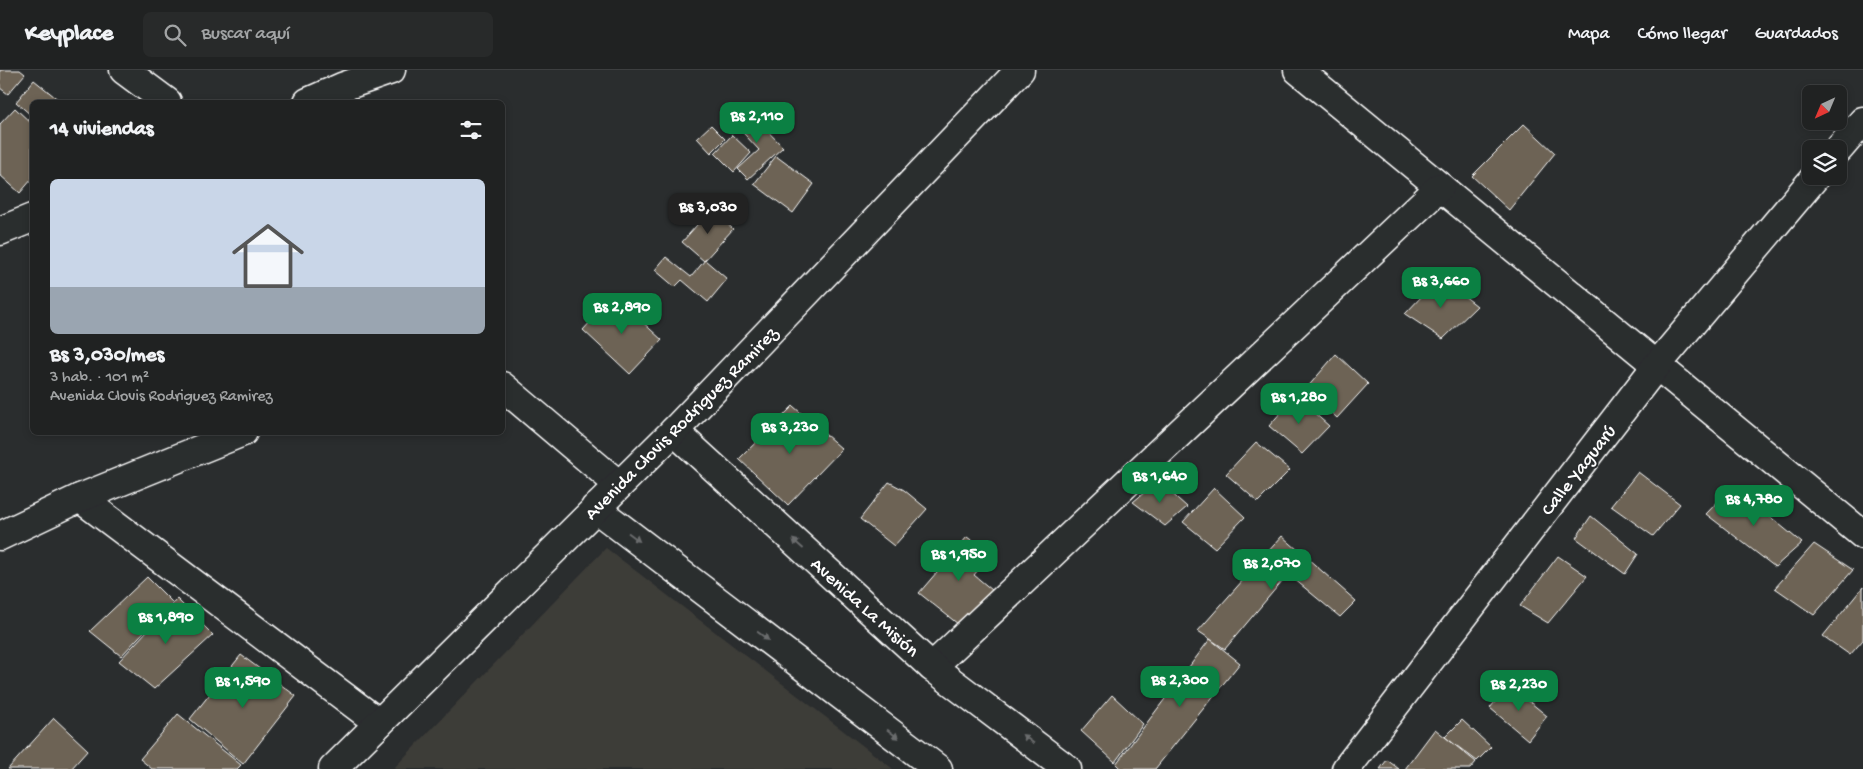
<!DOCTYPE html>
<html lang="es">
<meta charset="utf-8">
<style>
body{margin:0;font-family:"Gochi Hand",sans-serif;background:#282a2a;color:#f1f3f6;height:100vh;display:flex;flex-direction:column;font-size:19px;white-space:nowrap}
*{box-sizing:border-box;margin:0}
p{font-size:16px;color:#a2a4a5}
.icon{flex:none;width:28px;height:28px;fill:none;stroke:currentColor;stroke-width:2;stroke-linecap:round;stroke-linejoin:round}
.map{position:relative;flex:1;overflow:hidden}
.panel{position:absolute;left:30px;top:30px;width:475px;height:335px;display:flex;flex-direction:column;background:#202222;border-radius:8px;box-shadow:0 2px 8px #0003,0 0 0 1px #3d3f40}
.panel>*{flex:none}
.needle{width:32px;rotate:224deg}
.buttons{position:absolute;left:1802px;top:15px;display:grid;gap:10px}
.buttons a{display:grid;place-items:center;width:45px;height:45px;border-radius:8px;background:#202222;box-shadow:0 2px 8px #0003,0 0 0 1px #3d3f40;font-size:25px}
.price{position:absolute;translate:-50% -42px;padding:0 11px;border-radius:10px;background:#0b8043;color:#fff;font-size:16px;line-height:32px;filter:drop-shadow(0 1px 2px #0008)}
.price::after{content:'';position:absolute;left:50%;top:30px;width:15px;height:11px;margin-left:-8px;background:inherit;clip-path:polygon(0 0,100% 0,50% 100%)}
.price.selected{background:#222;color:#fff}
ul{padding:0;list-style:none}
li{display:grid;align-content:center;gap:10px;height:265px;padding:0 20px}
li span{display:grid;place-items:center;height:155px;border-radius:8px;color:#555}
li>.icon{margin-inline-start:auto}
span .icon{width:90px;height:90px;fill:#fffc;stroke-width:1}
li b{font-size:21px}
h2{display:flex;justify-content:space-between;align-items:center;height:60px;padding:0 20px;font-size:21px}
header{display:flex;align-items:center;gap:30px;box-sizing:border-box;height:70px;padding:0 25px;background:#202222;border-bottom:1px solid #3d3f40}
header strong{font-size:24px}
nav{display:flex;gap:28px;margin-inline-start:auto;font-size:18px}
.search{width:350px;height:45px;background:#282a2a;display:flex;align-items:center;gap:12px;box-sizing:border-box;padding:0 18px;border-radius:8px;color:#a2a4a5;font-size:19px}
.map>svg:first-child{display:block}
.built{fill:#3e3d39}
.building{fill:#6d6354;stroke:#fff}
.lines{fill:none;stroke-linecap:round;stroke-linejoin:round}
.street-casing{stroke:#fff;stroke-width:31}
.secondary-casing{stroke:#fff;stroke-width:31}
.street{stroke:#2a2d2e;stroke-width:28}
.secondary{stroke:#2a2d2e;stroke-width:28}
.oneway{fill:#6a6c6d}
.labels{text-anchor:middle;stroke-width:4;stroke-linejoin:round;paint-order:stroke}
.street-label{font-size:19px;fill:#fff;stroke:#2a2d2e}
</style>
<header>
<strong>Keyplace</strong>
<div class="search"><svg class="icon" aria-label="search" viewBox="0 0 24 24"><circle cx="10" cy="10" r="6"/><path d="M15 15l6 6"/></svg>Buscar aquí</div>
<nav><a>Mapa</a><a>Cómo llegar</a><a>Guardados</a></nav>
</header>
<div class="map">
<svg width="1863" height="699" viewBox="0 0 1863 699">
<rect width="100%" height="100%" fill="#2a2d2e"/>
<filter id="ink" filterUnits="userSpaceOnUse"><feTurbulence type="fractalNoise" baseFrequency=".02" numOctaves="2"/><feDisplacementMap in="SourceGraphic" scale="10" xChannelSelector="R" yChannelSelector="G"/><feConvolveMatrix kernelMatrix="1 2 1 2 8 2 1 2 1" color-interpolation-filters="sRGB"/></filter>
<g filter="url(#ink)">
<polygon class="built" points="606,478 893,699 393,699"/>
<g class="building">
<polygon points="0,0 20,0 25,4 8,24 0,18"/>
<polygon points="34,10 60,31 58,32 32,32 32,46 16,32"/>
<polygon points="15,38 32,54 32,109 20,123 0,105 0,54"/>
<polygon points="748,41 783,77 748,109 738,99 759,80 734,53"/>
<polygon points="1524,54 1555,83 1509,140 1472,106"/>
<polygon points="711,55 725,69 711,83 697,68"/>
<polygon points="732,65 751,83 734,102 715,83"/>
<polygon points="776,86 814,114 793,143 754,114"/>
<polygon points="711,139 733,159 704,191 682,172"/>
<polygon points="666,187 691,207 705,190 727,209 708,232 682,210 675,217 655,200"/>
<polygon points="1440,207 1477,236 1443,269 1405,244"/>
<polygon points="614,226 662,270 630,304 583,260"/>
<polygon points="1336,284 1368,314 1337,348 1306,319"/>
<polygon points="1295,326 1329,356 1302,384 1269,356"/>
<polygon points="793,336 842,379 788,435 739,389"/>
<polygon points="1256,372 1290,400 1258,432 1226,404"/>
<polygon points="1638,402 1680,434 1653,466 1611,436"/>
<polygon points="1158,411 1187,437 1165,456 1133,432"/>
<polygon points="889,412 904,420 927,439 894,476 860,449"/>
<polygon points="1733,416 1802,473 1775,497 1706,444"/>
<polygon points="1214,418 1245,447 1215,478 1183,452"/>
<polygon points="1591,446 1638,484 1625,504 1576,468"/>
<polygon points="1282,466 1356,531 1340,547 1288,504 1225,579 1198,561"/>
<polygon points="967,467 991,484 974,505 992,520 958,554 919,523"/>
<polygon points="1814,474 1853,500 1814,545 1775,518"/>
<polygon points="1558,486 1587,506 1548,553 1520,536"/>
<polygon points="147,507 172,532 121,586 90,561"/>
<polygon points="1863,517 1863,570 1850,585 1823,566"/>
<polygon points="177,529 213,565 154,619 119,591"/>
<polygon points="1210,569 1240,593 1155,699 1121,699 1116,694"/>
<polygon points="241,585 296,626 243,694 190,649"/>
<polygon points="1509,615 1547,646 1528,670 1490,638"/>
<polygon points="1112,625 1143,654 1115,692 1081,661"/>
<polygon points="178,644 241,695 237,699 152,699 140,689"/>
<polygon points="54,648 88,680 71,699 8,699"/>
<polygon points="1462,650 1491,677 1477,691 1445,667"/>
<polygon points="1435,659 1476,692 1470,699 1405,699"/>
<polygon points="1387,690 1399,699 1380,699"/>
</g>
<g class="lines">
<g class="street-casing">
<g id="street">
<polyline points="124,0 167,32"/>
<polyline points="1298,0 1863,465"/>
<polyline points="308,32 342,17 391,0"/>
<polyline points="1839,79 1863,51"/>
<polyline points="0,161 32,148"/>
<polyline points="502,316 619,415"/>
<polyline points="80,428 379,653"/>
<polyline points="0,466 80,428 243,362"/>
<polyline points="932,597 1440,117"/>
<polyline points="1346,699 1657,295 1816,106"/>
</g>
</g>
<g class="secondary-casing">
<g id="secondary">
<polyline points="674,361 932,597 1067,699"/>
<polyline points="595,438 938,699"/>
<polyline points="333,699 674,361 1020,0"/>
</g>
</g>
<use href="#street" class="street"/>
<use href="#secondary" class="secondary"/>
</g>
<defs><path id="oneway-solid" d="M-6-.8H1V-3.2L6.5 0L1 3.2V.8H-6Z" transform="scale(1.25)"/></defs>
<g class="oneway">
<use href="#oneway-solid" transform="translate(634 467) rotate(37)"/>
<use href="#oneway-solid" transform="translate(798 474) rotate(-138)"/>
<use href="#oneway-solid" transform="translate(763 566) rotate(37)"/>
<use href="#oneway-solid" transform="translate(893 664) rotate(37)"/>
<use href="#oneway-solid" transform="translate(1028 669) rotate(-143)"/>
</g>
</g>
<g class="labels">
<g class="street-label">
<text transform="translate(680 352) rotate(-45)" y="7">Avenida Clovis Rodriguez Ramirez</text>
<text transform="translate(1577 399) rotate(-52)" y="7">Calle Yaguarú</text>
<text transform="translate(866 536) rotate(42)" y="7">Avenida La Misión</text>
</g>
</g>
</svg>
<div class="buttons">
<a><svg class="needle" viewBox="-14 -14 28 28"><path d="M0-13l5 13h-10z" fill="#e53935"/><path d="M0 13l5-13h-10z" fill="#a2a4a5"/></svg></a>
<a><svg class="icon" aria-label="layers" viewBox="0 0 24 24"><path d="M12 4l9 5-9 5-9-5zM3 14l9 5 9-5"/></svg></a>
</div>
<b class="price" style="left:757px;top:74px">Bs 2,110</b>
<b class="price selected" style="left:708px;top:165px">Bs 3,030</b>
<b class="price" style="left:1441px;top:239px">Bs 3,660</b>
<b class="price" style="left:622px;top:265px">Bs 2,890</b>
<b class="price" style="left:1299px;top:355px">Bs 1,280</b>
<b class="price" style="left:790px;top:385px">Bs 3,230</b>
<b class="price" style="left:1160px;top:434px">Bs 1,640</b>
<b class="price" style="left:1754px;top:457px">Bs 4,780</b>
<b class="price" style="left:959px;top:512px">Bs 1,950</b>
<b class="price" style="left:1272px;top:521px">Bs 2,070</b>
<b class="price" style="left:166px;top:575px">Bs 1,890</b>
<b class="price" style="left:1180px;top:638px">Bs 2,300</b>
<b class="price" style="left:243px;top:639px">Bs 1,590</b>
<b class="price" style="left:1519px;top:642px">Bs 2,230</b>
<section class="panel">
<h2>14 viviendas<svg class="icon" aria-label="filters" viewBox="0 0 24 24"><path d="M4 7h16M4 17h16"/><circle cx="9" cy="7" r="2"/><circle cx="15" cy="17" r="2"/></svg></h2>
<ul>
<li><span style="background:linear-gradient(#c9d6e8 70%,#9aa5b1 0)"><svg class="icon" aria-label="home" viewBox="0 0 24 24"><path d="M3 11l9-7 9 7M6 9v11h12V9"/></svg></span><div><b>Bs 3,030/mes</b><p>3 hab. · 101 m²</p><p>Avenida Clovis Rodriguez Ramirez</p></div></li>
</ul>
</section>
</div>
